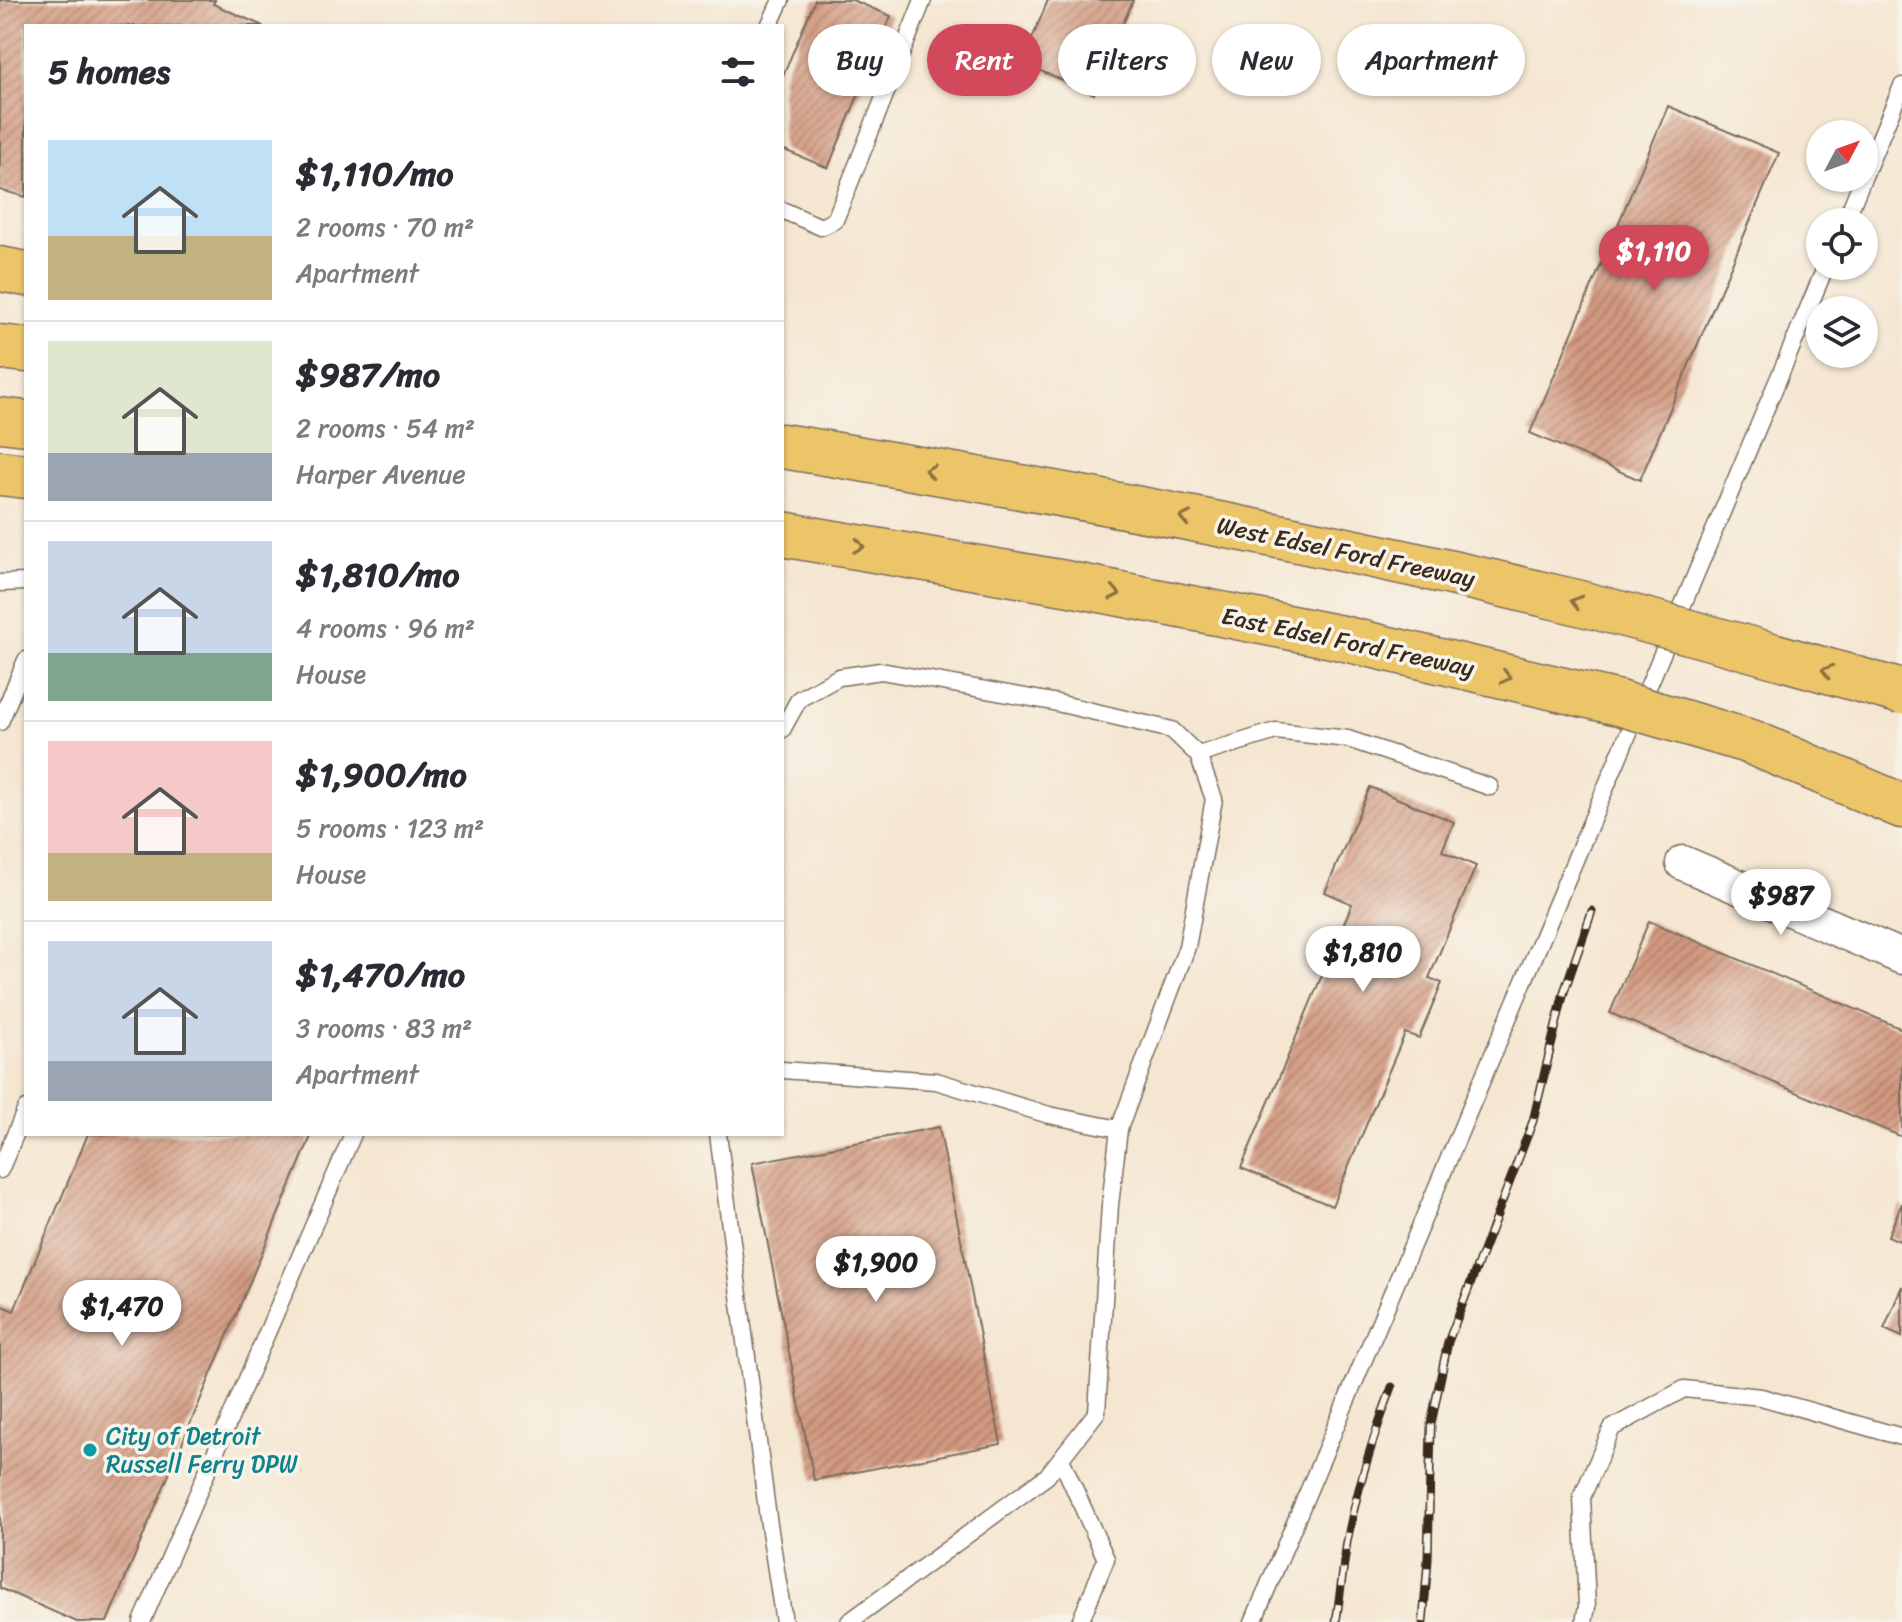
<!DOCTYPE html>
<meta charset="utf-8">
<style>
body{margin:0;font-family:Sriracha,sans-serif;background:#f2f2f3;color:#2b2b33;height:100vh;display:flex;flex-direction:column;font-size:30px;white-space:nowrap}
*{box-sizing:border-box;margin:0}
p{font-size:26px;color:#7c7c81}
.icon{flex:none;width:44px;height:44px;fill:none;stroke:currentColor;stroke-width:2;stroke-linecap:round;stroke-linejoin:round}
.map{position:relative;flex:1;overflow:hidden}
.details{position:absolute;left:24px;top:24px;width:760px;height:1112px;display:flex;flex-direction:column;background:#fff;border-radius:0px;box-shadow:0 2px 6px #0004}
.details>*{flex:none}
.top-card{position:absolute;left:808px;top:24px;width:760px;height:72px;display:flex;gap:16px}
.needle{width:52px;rotate:49deg}
.buttons{position:absolute;left:1806px;top:120px;display:grid;gap:16px}
.buttons a{display:grid;place-items:center;width:72px;height:72px;border-radius:50%;background:#fff;box-shadow:0 2px 6px #0004;font-size:40px}
.price{position:absolute;translate:-50% -68px;padding:0 18px;border-radius:28px;background:#fff;color:#222;font-size:26px;line-height:52px;filter:drop-shadow(0 2px 4px #0008)}
.price::after{content:'';position:absolute;left:50%;top:48px;width:24px;height:18px;margin-left:-12px;background:inherit;clip-path:polygon(0 0,100% 0,50% 100%)}
.price.on{background:#d1495b;color:#fff}
ul{padding:0;list-style:none}
li{display:flex;align-items:center;gap:24px;height:200px;padding:0 24px}
li+li{border-top:2px solid #e1e1e2}
li span{display:grid;place-items:center;flex:none;width:224px;height:160px;border-radius:0px;color:#555}
li>.icon{margin-inline-start:auto}
span .icon{width:96px;height:96px;fill:#fffc;stroke-width:1}
li b{font-size:34px}
h2{display:flex;justify-content:space-between;align-items:center;height:96px;padding:0 24px;font-size:34px}
.tag{padding:0 28px;border-radius:36px;background:#fff;box-shadow:0 2px 6px #0004;font-size:28px;line-height:72px}
.tag.on{background:#d1495b;color:#fff}
.map>svg:first-child{display:block}
.building{fill:url(#building-hatch)}
.lines{fill:none;stroke-linecap:round;stroke-linejoin:round}
.lane-casing{stroke:#7c6c5d;stroke-width:19}
.street-casing{stroke:#7c6c5d;stroke-width:37}
.highway-casing{stroke:#7c6c5d;stroke-width:47}
.lane{stroke:#fff;stroke-width:16}
.street{stroke:#fff;stroke-width:34}
.highway{stroke:#edc569;stroke-width:44}
.rail-casing{stroke:#3b2a1e;stroke-width:9}
.rail{stroke:#f7f3e8;stroke-width:6;stroke-dasharray:18;stroke-linecap:butt}
.highway-bridge-casing{stroke:#7c6c5d;stroke-width:47;stroke-linecap:butt}
.highway-bridge{stroke:#edc569;stroke-width:44}
.oneway{stroke:#8b7040}
.culture-dot{fill:#0f9aa8;stroke:#f7f3e8;stroke-width:3}
.labels{text-anchor:middle;stroke-width:7;stroke-linejoin:round;paint-order:stroke}
.street-label{font-size:24px;fill:#3b2a1e;stroke:#f7f3e8}
.culture-label{font-size:24px;fill:#0d838f;stroke:#f7f3e8;text-anchor:start}
</style>
<div class="map">
<svg width="1902" height="1622" viewBox="0 0 1902 1622">
<defs>
<pattern id="building-hatch" width="6" height="6" patternUnits="userSpaceOnUse" patternTransform="scale(2)"><rect width="6" height="6" fill="#d29980"/><path d="M-1 1l2-2M0 6l6-6M5 7l2-2" fill="none" stroke="#ac7d68"/></pattern>
</defs>
<rect width="100%" height="100%" fill="#f7f3e8"/>
<filter id="ink" filterUnits="userSpaceOnUse"><feTurbulence type="fractalNoise" baseFrequency=".0125" numOctaves="2"/><feDisplacementMap in="SourceGraphic" scale="16" xChannelSelector="R" yChannelSelector="G"/><feConvolveMatrix kernelMatrix="1 2 1 2 8 2 1 2 1" color-interpolation-filters="sRGB"/></filter>
<filter id="wash" filterUnits="userSpaceOnUse"><feTurbulence type="fractalNoise" baseFrequency=".006" numOctaves="4" result="noise"/><feDisplacementMap in="SourceGraphic" scale="32" xChannelSelector="R" yChannelSelector="G"/><feGaussianBlur stdDeviation="1.8" result="paint"/><feColorMatrix in="noise" values="0 0 0 0 0 0 0 0 0 0 0 0 0 0 0 0 0 1.4 0 .05"/><feComposite in="paint" operator="in"/></filter>
<g filter="url(#wash)">
<rect width="100%" height="100%" fill="#f5e6d1"/>
<g id="blocks">
<g class="building">
<polygon points="0,0 215,0 213,4 263,26 26,26 26,197 0,190"/>
<polygon points="815,0 852,0 891,16 828,168 782,149 782,78"/>
<polygon points="1048,0 1133,0 1094,94 1022,63"/>
<polygon points="1668,106 1779,153 1640,480 1530,433"/>
<polygon points="1370,787 1454,822 1442,851 1476,866 1429,978 1442,983 1419,1038 1405,1033 1332,1206 1241,1168 1352,904 1325,892"/>
<polygon points="1649,921 1902,1029 1902,1137 1610,1013"/>
<polygon points="939,1127 1001,1444 814,1480 752,1163"/>
<polygon points="88,1134 312,1134 107,1622 77,1622 0,1588 0,1305 14,1311"/>
<polygon points="1902,1203 1902,1242 1888,1236"/>
<polygon points="1902,1286 1902,1337 1884,1329"/>
</g>
</g>
</g>
<g filter="url(#ink)">
<use href="#blocks" fill-opacity="0" stroke="#7c6c5d" stroke-width="2"/>
<g class="lines">
<g class="lane-casing">
<g id="lane">
<polyline points="769,26 781,0"/>
<polyline points="1864,176 1902,86"/>
<polyline points="782,210 821,227 835,220 923,0"/>
<polyline points="1845,222 1863,178"/>
<polyline points="0,583 26,582"/>
<polyline points="0,722 26,660"/>
<polyline points="782,730 799,699 839,677 881,671 1053,702 1172,730 1198,755 1214,799 1187,947 1119,1129"/>
<polyline points="1198,755 1276,731 1348,739 1490,787"/>
<polyline points="782,1070 936,1081 1049,1115 1119,1129 1110,1205 1097,1412 1047,1476 849,1622"/>
<polyline points="718,1134 768,1518 784,1622"/>
<polyline points="0,1170 26,1109"/>
<polyline points="1061,1459 1106,1559 1080,1622"/>
<polyline points="142,1622 353,1134"/>
<polyline points="1253,1622 1826,266"/>
<polyline points="1584,1622 1587,1607 1582,1497 1612,1428 1684,1389 1761,1397 1902,1437"/>
</g>
</g>
<g class="street-casing">
<polyline id="street" points="1683,863 1902,957"/>
</g>
<g class="highway-casing">
<g id="highway">
<polyline points="0,269 26,274"/>
<polyline points="0,347 26,350"/>
<polyline points="0,420 26,423"/>
<polyline points="782,446 826,453"/>
<polyline points="0,473 26,476"/>
<polyline points="1751,742 1902,806"/>
</g>
</g>
<use href="#lane" class="lane"/>
<use href="#street" class="street"/>
<use href="#highway" class="highway"/>
<g class="rail-casing">
<g id="rail">
<path d="M1336 1622C1340 1595 1343 1569 1347 1542 1357 1489 1373 1437 1392 1387"/>
<polyline points="1423,1622 1428,1560 1431,1424 1448,1342 1533,1121 1564,992 1592,911"/>
</g>
</g>
<use href="#rail" class="rail"/>
<g class="highway-bridge-casing">
<g id="highway-bridge">
<path d="M826 453C1073 495 1320 540 1563 599 1677 627 1789 660 1902 692"/>
<polyline points="782,534 1065,583 1337,637 1619,703 1751,742"/>
</g>
</g>
<use href="#highway-bridge" class="highway-bridge"/>
</g>
<defs><path id="oneway-chevron" d="M-2-3.5L2.5 0L-2 3.5" fill="none" stroke-width="1.6" stroke-linecap="round" stroke-linejoin="round" transform="scale(2)"/></defs>
<g class="oneway">
<use href="#oneway-chevron" transform="translate(930 471) rotate(-170)"/>
<use href="#oneway-chevron" transform="translate(1185 518) rotate(-169)"/>
<use href="#oneway-chevron" transform="translate(859 546) rotate(10)"/>
<use href="#oneway-chevron" transform="translate(1115 593) rotate(11)"/>
<use href="#oneway-chevron" transform="translate(1576 602) rotate(-165)"/>
<use href="#oneway-chevron" transform="translate(1827 671) rotate(-164)"/>
<use href="#oneway-chevron" transform="translate(1506 677) rotate(13)"/>
</g>
</g>
<circle class="culture-dot" cx="90" cy="1450" r="8"/>
<g class="labels">
<g class="street-label">
<text transform="translate(1346 552) rotate(12)" y="8">West Edsel Ford Freeway</text>
<text transform="translate(1348 642) rotate(12)" y="8">East Edsel Ford Freeway</text>
</g>
<g class="culture-label">
<text x="106" y="1444">City of Detroit<tspan x="106" dy="28">Russell Ferry DPW</tspan></text>
</g>
</g>
</svg>
<div class="buttons">
<a><svg class="needle" viewBox="-14 -14 28 28"><path d="M0-13l5 13h-10z" fill="#e53935"/><path d="M0 13l5-13h-10z" fill="#7c7c81"/></svg></a>
<a><svg class="icon" aria-label="locate" viewBox="0 0 24 24"><circle cx="12" cy="12" r="6"/><path d="M12 2v4M12 18v4M2 12h4M18 12h4"/></svg></a>
<a><svg class="icon" aria-label="layers" viewBox="0 0 24 24"><path d="M12 4l9 5-9 5-9-5zM3 14l9 5 9-5"/></svg></a>
</div>
<b class="price on" style="left:1654px;top:293px">$1,110</b>
<b class="price" style="left:1781px;top:937px">$987</b>
<b class="price" style="left:1363px;top:994px">$1,810</b>
<b class="price" style="left:876px;top:1304px">$1,900</b>
<b class="price" style="left:122px;top:1348px">$1,470</b>
<div class="top-card">
<a class="tag">Buy</a>
<a class="tag on">Rent</a>
<a class="tag">Filters</a>
<a class="tag">New</a>
<a class="tag">Apartment</a>
</div>
<section class="details">
<h2>5 homes<svg class="icon" aria-label="filters" viewBox="0 0 24 24"><path d="M4 7h16M4 17h16"/><circle cx="9" cy="7" r="2"/><circle cx="15" cy="17" r="2"/></svg></h2>
<ul>
<li><span style="background:linear-gradient(#bfe0f5 60%,#c2b280 0)"><svg class="icon" aria-label="home" viewBox="0 0 24 24"><path d="M3 11l9-7 9 7M6 9v11h12V9"/></svg></span><div><b>$1,110/mo</b><p>2 rooms · 70 m²</p><p>Apartment</p></div></li>
<li><span style="background:linear-gradient(#dfe7d0 70%,#9aa5b1 0)"><svg class="icon" aria-label="home" viewBox="0 0 24 24"><path d="M3 11l9-7 9 7M6 9v11h12V9"/></svg></span><div><b>$987/mo</b><p>2 rooms · 54 m²</p><p>Harper Avenue</p></div></li>
<li><span style="background:linear-gradient(#c9d6e8 70%,#7fa58c 0)"><svg class="icon" aria-label="home" viewBox="0 0 24 24"><path d="M3 11l9-7 9 7M6 9v11h12V9"/></svg></span><div><b>$1,810/mo</b><p>4 rooms · 96 m²</p><p>House</p></div></li>
<li><span style="background:linear-gradient(#f6c9c9 70%,#c2b280 0)"><svg class="icon" aria-label="home" viewBox="0 0 24 24"><path d="M3 11l9-7 9 7M6 9v11h12V9"/></svg></span><div><b>$1,900/mo</b><p>5 rooms · 123 m²</p><p>House</p></div></li>
<li><span style="background:linear-gradient(#c9d6e8 75%,#9aa5b1 0)"><svg class="icon" aria-label="home" viewBox="0 0 24 24"><path d="M3 11l9-7 9 7M6 9v11h12V9"/></svg></span><div><b>$1,470/mo</b><p>3 rooms · 83 m²</p><p>Apartment</p></div></li>
</ul>
</section>
</div>
